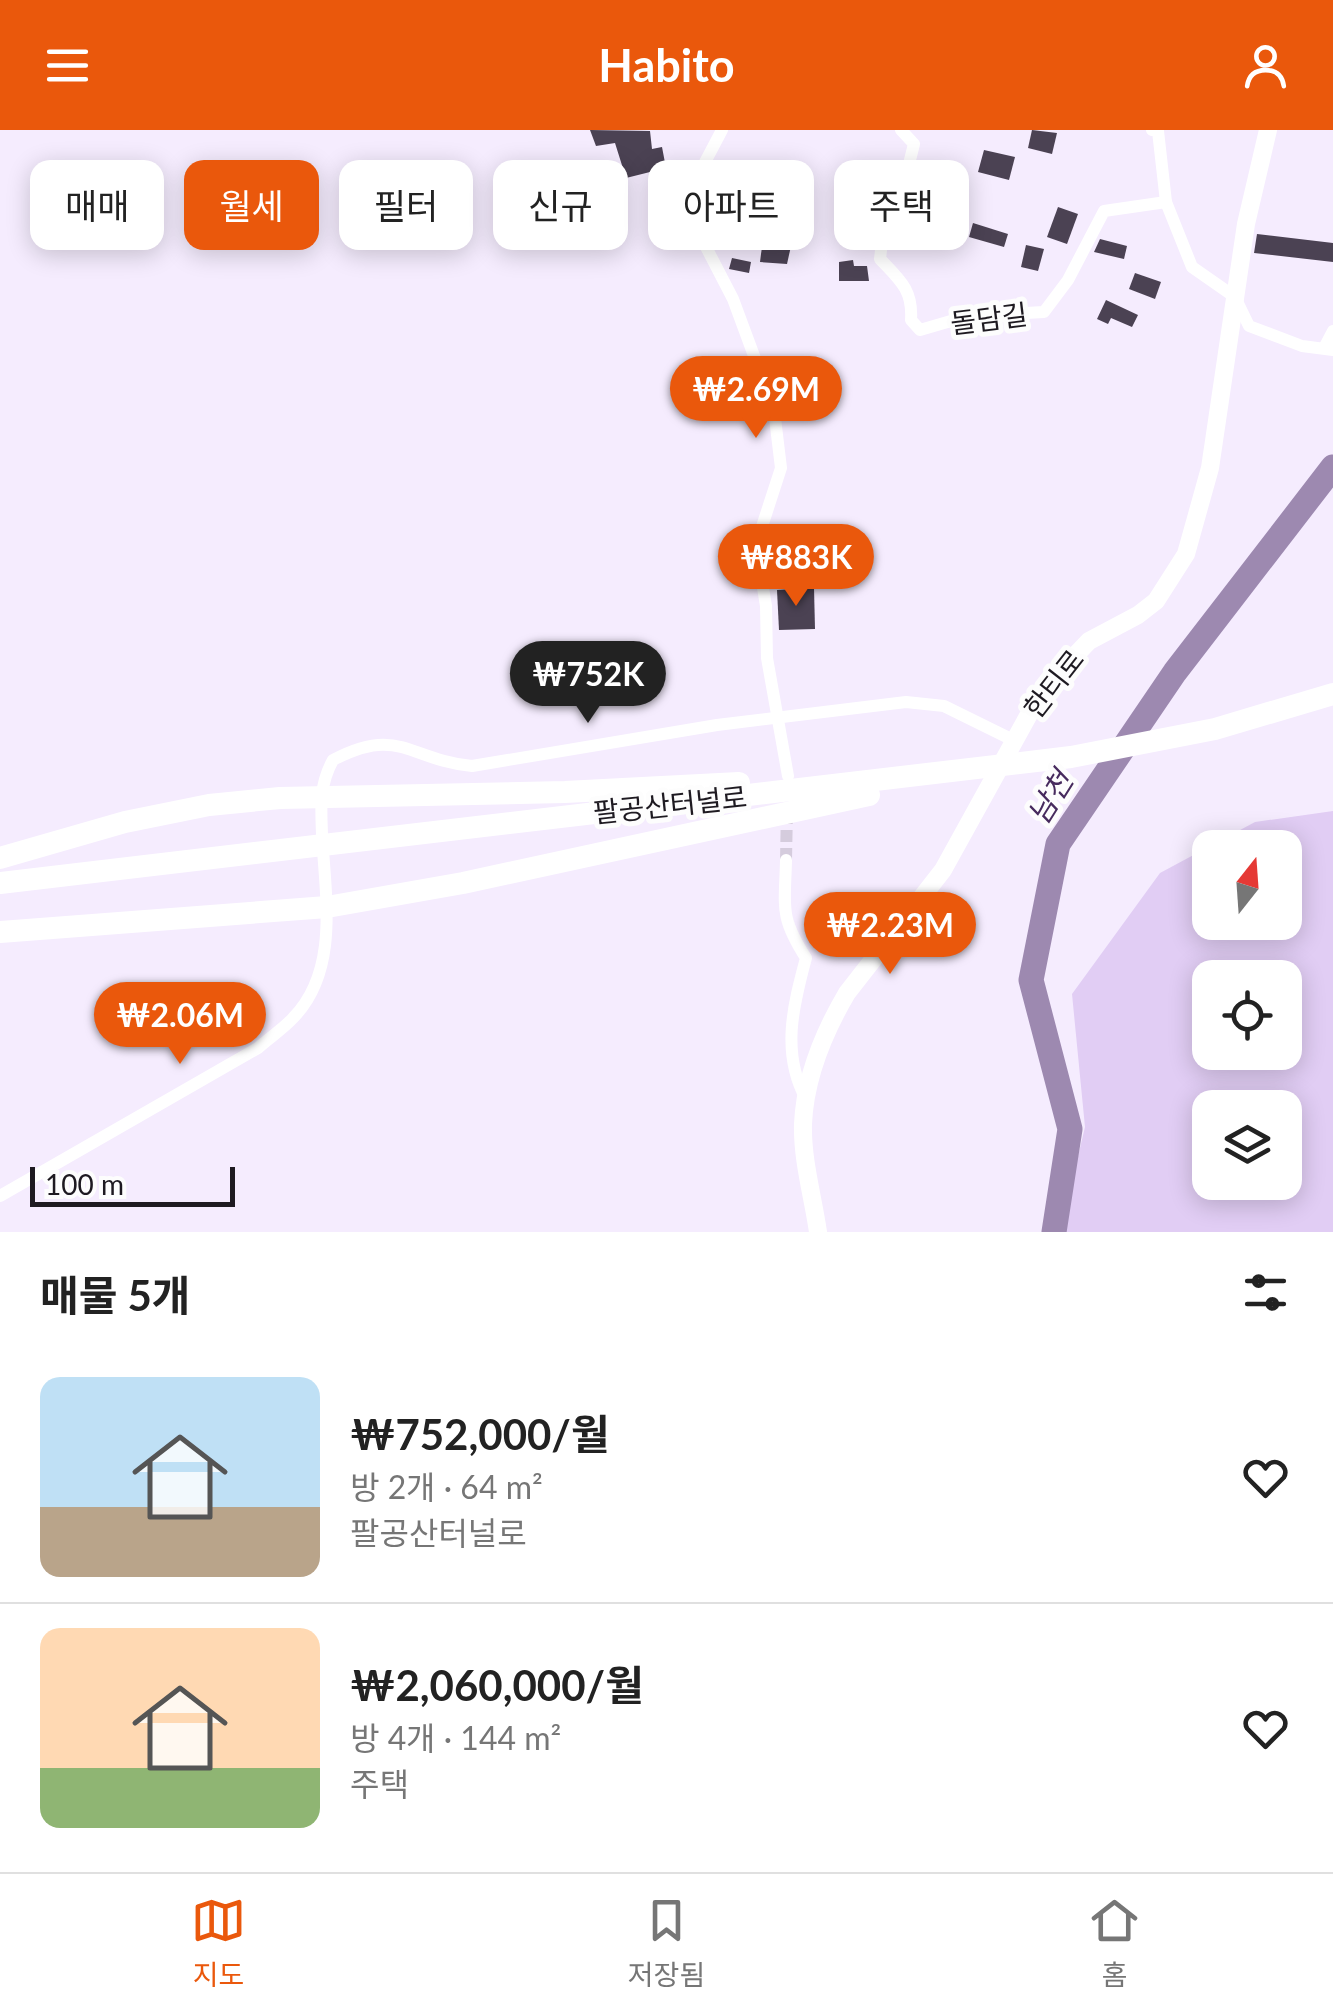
<!DOCTYPE html>
<html lang="ko">
<meta charset="utf-8">
<style>
body{margin:0;font-family:Lato,"Noto Sans KR",sans-serif;background:#f6f6f6;color:#222;height:100vh;display:flex;flex-direction:column;font-size:38px;white-space:nowrap}
*{box-sizing:border-box;margin:0}
p{font-size:32px;color:#767676}
.icon{flex:none;width:55px;height:55px;fill:none;stroke:currentColor;stroke-width:2;stroke-linecap:round;stroke-linejoin:round}
.map{position:relative;height:1102px;overflow:hidden}
.side{display:flex;flex-direction:column;background:#fff;flex:1}
.side>*{flex:none}
.banner{position:absolute;left:30px;top:30px;width:1275px;height:90px;display:flex;gap:20px}
.needle{width:65px;rotate:17deg}
.buttons{position:absolute;left:1192px;top:700px;display:grid;gap:20px}
.buttons a{display:grid;place-items:center;width:110px;height:110px;border-radius:20px;background:#fff;box-shadow:0 5px 25px #0003;font-size:50px}
.scale{position:absolute;left:30px;bottom:25px;width:205px;box-sizing:border-box;padding-left:10px;border:5px solid #1e1a21;border-top:0;font-size:28px;line-height:35px;white-space:nowrap;color:#1e1a21;-webkit-text-stroke:8px #fdfdfd;paint-order:stroke}
.price{position:absolute;translate:-50% -85px;padding:0 22px;border-radius:35px;background:#ea580c;color:#fff;font-size:32px;line-height:65px;filter:drop-shadow(0 2px 5px #0008)}
.price::after{content:'';position:absolute;left:50%;top:60px;width:30px;height:22px;margin-left:-15px;background:inherit;clip-path:polygon(0 0,100% 0,50% 100%)}
.price.on{background:#222;color:#fff}
ul{padding:0;list-style:none}
li{display:flex;align-items:center;gap:30px;height:250px;padding:0 40px}
li+li{border-top:2px solid #e0e0e0}
li span{display:grid;place-items:center;flex:none;width:280px;height:200px;border-radius:20px;color:#555}
li>.icon{margin-inline-start:auto}
span .icon{width:120px;height:120px;fill:#fffc;stroke-width:1}
li b{font-size:42px}
h2{display:flex;justify-content:space-between;align-items:center;height:120px;padding:0 40px;font-size:42px}
.tag{padding:0 35px;border-radius:20px;background:#fff;box-shadow:0 5px 25px #0003;font-size:35px;line-height:90px}
.tag.on{background:#ea580c;color:#fff}
header{display:flex;justify-content:space-between;align-items:center;height:130px;padding:0 40px;background:#ea580c;color:#fff;font-size:45px;font-weight:700}
.menu{display:flex;justify-content:space-around;align-items:center;height:140px;border-top:2px solid #e0e0e0;background:#fff;font-size:28px;color:#767676}
.menu a{display:grid;justify-items:center;gap:5px}
.menu .on{color:#ea580c}
.map>svg:first-child{display:block}
.green{fill:#e1cdf4;fill-rule:evenodd}
.lines{fill:none;stroke-linecap:round;stroke-linejoin:round}
.river{stroke:#9d89b0;stroke-width:25}
.building{fill:#4b4253}
.minor-tunnel{stroke:#d5ccdd;stroke-width:12;stroke-dasharray:12 6;stroke-linecap:butt}
.minor{stroke:#fff;stroke-width:12}
.tertiary{stroke:#fff;stroke-width:18}
.trunk{stroke:#fff;stroke-width:22}
.labels{text-anchor:middle;stroke-width:10;stroke-linejoin:round;paint-order:stroke}
.street-label{font-size:28px;fill:#1e1a21;stroke:#fdfdfd}
.water-label{font-size:30px;font-style:italic;fill:#472b5e;stroke:#fdfdfd}
</style>
<header><svg class="icon" aria-label="menu" viewBox="0 0 24 24"><path d="M4 6h16M4 12h16M4 18h16"/></svg>Habito<svg class="icon" aria-label="person" viewBox="0 0 24 24"><circle cx="12" cy="8" r="4"/><path d="M4 21q1-7 8-7t8 7"/></svg></header>
<div class="map">
<svg width="1333" height="1102" viewBox="0 0 1333 1102">
<rect width="100%" height="100%" fill="#f5ecfe"/>
<path class="green" d="M1333 681V1102H1060L1085 997 1072 864 1160 743 1255 692ZM1210 718H1285V792H1210ZM1210 848H1285V922H1210ZM1210 978H1285V1052H1210Z"/>
<g class="lines">
<polyline class="river" points="1054,1102 1070,999 1031,850 1058,714 1175,542 1333,337"/>
</g>
<g class="building">
<polygon points="590,0 650,1 652,19 662,17 666,38 626,48 615,13 596,16"/>
<polygon points="1032,0 1057,3 1052,24 1028,18"/>
<polygon points="984,20 1015,27 1009,50 978,42"/>
<polygon points="1058,77 1078,84 1067,114 1047,107"/>
<polygon points="973,93 1008,104 1004,117 969,107"/>
<polygon points="764,101 793,107 787,134 760,132"/>
<polygon points="1257,104 1333,113 1333,132 1254,123"/>
<polygon points="1100,109 1127,116 1124,129 1094,122"/>
<polygon points="1026,115 1044,119 1038,141 1021,137"/>
<polygon points="732,128 751,132 749,143 729,139"/>
<polygon points="853,130 854,136 867,136 869,151 839,151 839,132"/>
<polygon points="1135,143 1161,152 1155,169 1129,159"/>
<polygon points="1106,170 1138,185 1132,197 1111,188 1108,194 1097,189"/>
<polygon points="814,458 815,499 779,500 777,460"/>
</g>
<g class="lines">
<polyline class="minor-tunnel" points="786,730 787,679"/>
<g class="minor">
<polyline points="722,0 703,36 690,86 733,169 774,280 781,338 756,415 766,476 767,528 788,646"/>
<path d="M901 0 914 14 900 70 884 94 880 129C900 150 913 160 911 190L920 200 968 186 1044 182 1068 150 1104 81 1166 72"/>
<polyline points="1152,0 1158,1 1166,72 1192,137 1235,167 1249,196 1302,216 1333,220"/>
<polyline points="1324,218 1333,201"/>
<path d="M786 730C785 777 779 786 806 828 793 876 781 923 806 969"/>
<path d="M0 1066 258 918C269 908 283 899 293 888 340 840 325 765 322 704 321 677 319 655 333 630 399 595 409 630 472 636L717 595 906 572 944 576 1013 610"/>
</g>
<path class="tertiary" d="M818 1102C813 1067 802 1030 803 994 805 948 824 902 847 863L943 740 1043 559 1089 511 1138 485 1156 471 1186 424 1210 338 1246 94 1268 0"/>
<g class="trunk">
<polyline points="0,728 125,692 209,675 280,668 565,662 739,653"/>
<polyline points="0,753 1071,627 1215,599 1333,564"/>
<polyline points="0,802 327,777 463,753 869,665"/>
</g>
</g>
<g class="labels">
<g class="street-label">
<text transform="translate(989 189) rotate(-7)" y="10">돌담길</text>
<text transform="translate(1054 554) rotate(-52)" y="10">한티로</text>
<text transform="translate(670 675) rotate(-6)" y="10">팔공산터널로</text>
</g>
<g class="water-label">
<text transform="translate(1051 668) rotate(-58)" y="10">남천</text>
</g>
</g>
</svg>
<div class="buttons">
<a><svg class="needle" viewBox="-14 -14 28 28"><path d="M0-13l5 13h-10z" fill="#e53935"/><path d="M0 13l5-13h-10z" fill="#767676"/></svg></a>
<a><svg class="icon" aria-label="locate" viewBox="0 0 24 24"><circle cx="12" cy="12" r="6"/><path d="M12 2v4M12 18v4M2 12h4M18 12h4"/></svg></a>
<a><svg class="icon" aria-label="layers" viewBox="0 0 24 24"><path d="M12 4l9 5-9 5-9-5zM3 14l9 5 9-5"/></svg></a>
</div>
<div class="scale">100 m</div>
<b class="price" style="left:756px;top:311px">₩2.69M</b>
<b class="price" style="left:796px;top:479px">₩883K</b>
<b class="price on" style="left:588px;top:596px">₩752K</b>
<b class="price" style="left:890px;top:847px">₩2.23M</b>
<b class="price" style="left:180px;top:937px">₩2.06M</b>
<div class="banner">
<a class="tag">매매</a>
<a class="tag on">월세</a>
<a class="tag">필터</a>
<a class="tag">신규</a>
<a class="tag">아파트</a>
<a class="tag">주택</a>
</div>
</div>
<section class="side">
<h2>매물 5개<svg class="icon" aria-label="filters" viewBox="0 0 24 24"><path d="M4 7h16M4 17h16"/><circle cx="9" cy="7" r="2"/><circle cx="15" cy="17" r="2"/></svg></h2>
<ul>
<li><span style="background:linear-gradient(#bfe0f5 65%,#b9a48a 0)"><svg class="icon" aria-label="home" viewBox="0 0 24 24"><path d="M3 11l9-7 9 7M6 9v11h12V9"/></svg></span><div><b>₩752,000/월</b><p>방 2개 · 64 m²</p><p>팔공산터널로</p></div><svg class="icon" aria-label="heart" viewBox="0 0 24 24"><path d="M12 20l-8-8c-3-5 5-10 8-4 3-6 11-1 8 4z"/></svg></li>
<li><span style="background:linear-gradient(#ffd9b3 70%,#8fb573 0)"><svg class="icon" aria-label="home" viewBox="0 0 24 24"><path d="M3 11l9-7 9 7M6 9v11h12V9"/></svg></span><div><b>₩2,060,000/월</b><p>방 4개 · 144 m²</p><p>주택</p></div><svg class="icon" aria-label="heart" viewBox="0 0 24 24"><path d="M12 20l-8-8c-3-5 5-10 8-4 3-6 11-1 8 4z"/></svg></li>
</ul>
</section>
<nav class="menu">
<a class="on"><svg class="icon" aria-label="map" viewBox="0 0 24 24"><path d="M3 6l6-2 6 2 6-2v14l-6 2-6-2-6 2zM9 4v14M15 6v14"/></svg>지도</a>
<a><svg class="icon" aria-label="saved" viewBox="0 0 24 24"><path d="M7 4h10v16l-5-4-5 4z"/></svg>저장됨</a>
<a><svg class="icon" aria-label="home" viewBox="0 0 24 24"><path d="M3 11l9-7 9 7M6 9v11h12V9"/></svg>홈</a>
</nav>
